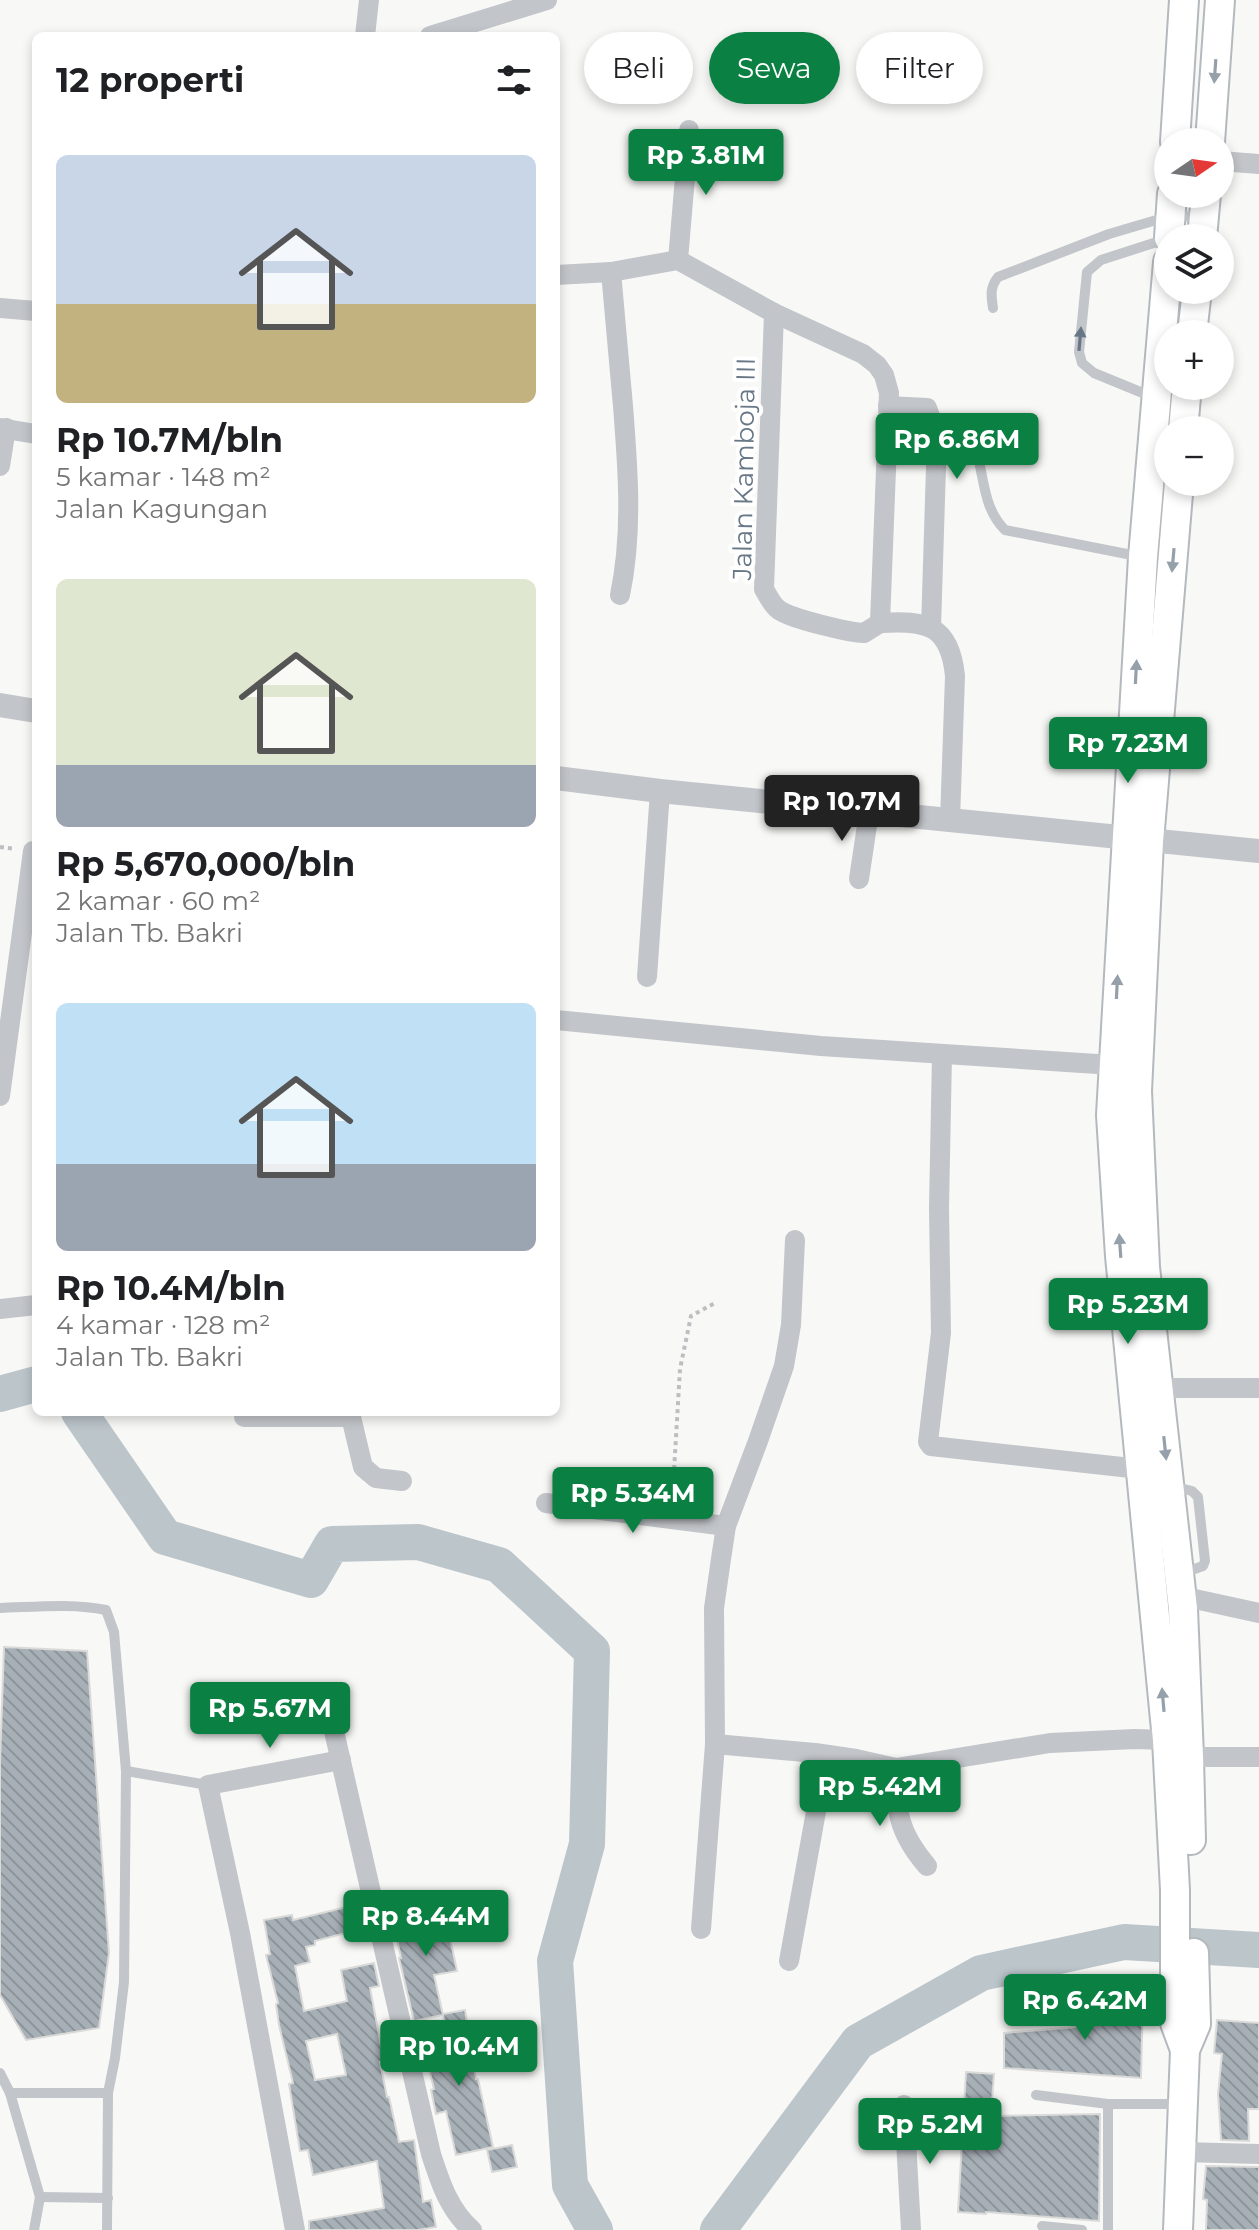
<!DOCTYPE html>
<html lang="id">
<meta charset="utf-8">
<style>
body{margin:0;font-family:Montserrat,sans-serif;background:#f2f2f2;color:#202124;height:100vh;display:flex;flex-direction:column;font-size:30px;white-space:nowrap}
*{box-sizing:border-box;margin:0}
p{font-size:26px;color:#757577}
.icon{flex:none;width:44px;height:44px;fill:none;stroke:currentColor;stroke-width:2;stroke-linecap:round;stroke-linejoin:round}
.map{position:relative;flex:1;overflow:hidden}
.drawer{position:absolute;left:32px;top:32px;width:528px;height:1384px;display:flex;flex-direction:column;background:#fff;border-radius:12px;box-shadow:0 4px 12px #0003}
.drawer>*{flex:none}
.guide{position:absolute;left:584px;top:32px;width:554px;height:72px;display:flex;gap:16px}
.needle{width:52px;rotate:77deg}
.buttons{position:absolute;left:1154px;top:128px;display:grid;gap:16px}
.buttons a{display:grid;place-items:center;width:80px;height:80px;border-radius:50%;background:#fff;box-shadow:0 4px 12px #0003;font-size:40px}
.price{position:absolute;translate:-50% -68px;padding:0 18px;border-radius:8px;background:#0b8043;color:#fff;font-size:26px;line-height:52px;filter:drop-shadow(0 2px 4px #0008)}
.price::after{content:'';position:absolute;left:50%;top:48px;width:24px;height:18px;margin-left:-12px;background:inherit;clip-path:polygon(0 0,100% 0,50% 100%)}
.price.active{background:#222;color:#fff}
ul{padding:0;list-style:none}
li{display:grid;align-content:center;gap:16px;height:424px;padding:0 24px}
li span{display:grid;place-items:center;height:248px;border-radius:12px;color:#555}
li>.icon{margin-inline-start:auto}
span .icon{width:144px;height:144px;fill:#fffc;stroke-width:1}
li b{font-size:34px}
h2{display:flex;justify-content:space-between;align-items:center;height:96px;padding:0 24px;font-size:34px}
.tag{padding:0 28px;border-radius:36px;background:#fff;box-shadow:0 4px 12px #0003;font-size:28px;line-height:72px}
.tag.active{background:#0b8043;color:#fff}
.map>svg:first-child{display:block}
.lines{fill:none;stroke-linecap:round;stroke-linejoin:round}
.river{stroke:#bbc5ca;stroke-width:36}
.building{fill:url(#building-back-hatch);stroke:#dadad8;stroke-width:2;fill-rule:evenodd}
.secondary-casing{stroke:#b4b9be;stroke-width:32}
.path{stroke:#bcbec1;stroke-width:4;stroke-dasharray:4 4;stroke-linecap:butt}
.service{stroke:#c2c5c9;stroke-width:10}
.minor{stroke:#c2c5c9;stroke-width:20}
.tertiary{stroke:#c2c5c9;stroke-width:24}
.secondary{stroke:#fff;stroke-width:28}
.oneway{fill:#95a0aa}
.oneway2{fill:#687786}
.labels{text-anchor:middle;stroke-width:8;stroke-linejoin:round;paint-order:stroke}
.street-label{font-size:26px;fill:#687786;stroke:#fff}
</style>
<div class="map">
<svg width="1259" height="2230" viewBox="0 0 1259 2230">
<defs>
<pattern id="building-back-hatch" width="6" height="6" patternUnits="userSpaceOnUse" patternTransform="scale(2)"><rect width="6" height="6" fill="#a8b0b7"/><path d="M-1 5l2 2M0 0l6 6M5-1l2 2" fill="none" stroke="#8d949a"/></pattern>
</defs>
<rect width="100%" height="100%" fill="#f8f8f6"/>
<g class="lines">
<g class="river">
<polyline points="0,1394 36,1384"/>
<polyline points="79,1412 165,1537 311,1580 332,1544 418,1542 499,1565 592,1651 587,1844 555,1961 570,2185 595,2230"/>
<polyline points="718,2230 858,2042 981,1973 1124,1942 1259,1950"/>
</g>
</g>
<g class="building">
<polygon points="4,1647 87,1651 109,1953 99,2028 26,2040 0,1995 0,1763"/>
<path d="M355 1905 361 1929 315 1941V1945L306 1947 310 1962 295 1966 304 2011 347 2001 341 1970 374 1963 379 1986 370 1988 384 2061 380 2062 387 2097H389L399 2142 414 2140 423 2202 431 2200 436 2227 418 2230H309V2221L384 2208 377 2161 313 2175 308 2150 300 2151 289 2084 293 2083 279 2025 276 2004 278 2003 266 1955 270 1954 264 1920 292 1915 293 1920ZM337 2034 346 2075 315 2080 306 2041Z"/>
<polygon points="450,1907 457,1937 450,1938 457,1971 434,1975 443,2015 414,2021 399,1958 401,1958 393,1920"/>
<polygon points="1085,1996 1143,2000 1141,2078 1004,2068 1004,2033 1077,2027"/>
<polygon points="465,2010 476,2079 478,2079 493,2147 456,2155 446,2111 436,2114 431,2090 434,2089 426,2056 449,2048 443,2014"/>
<polygon points="1217,2020 1259,2023 1259,2109 1248,2109 1249,2141 1221,2140 1218,2094 1222,2054 1214,2053"/>
<polygon points="966,2072 994,2074 991,2116 1100,2114 1099,2221 986,2212 986,2214 958,2212"/>
<polygon points="512,2145 517,2167 492,2172 487,2150"/>
<polygon points="1206,2166 1259,2167 1259,2230 1206,2230 1207,2200 1203,2199"/>
</g>
<g class="lines">
<g class="secondary-casing">
<g id="secondary">
<polyline points="1175,142 1184,0"/>
<polyline points="1210,142 1220,0"/>
<polyline points="1169,238 1172,194"/>
<polyline points="1202,238 1206,194"/>
<polyline points="1168,262 1143,557 1111,1115 1120,1256 1167,1740 1175,1890 1175,2023 1185,2050"/>
<polyline points="1192,334 1197,290"/>
<polyline points="1183,430 1187,386"/>
<polyline points="1179,482 1149,841 1137,1091 1145,1267 1183,1609 1189,1757 1191,1840"/>
<polyline points="1178,2230 1185,2050 1196,2024 1194,1953"/>
</g>
</g>
<g class="path">
<polyline points="0,847 15,849"/>
<polyline points="663,1499 674,1471 680,1369 691,1316 715,1303"/>
</g>
<g class="service">
<path d="M993 308C991 295 990 287 998 277L1109 234 1170 216 1202 217"/>
<polyline points="1155,398 1094,373 1082,363 1079,352 1087,272 1101,260 1166,239"/>
<path d="M980 466C985 490 987 512 1005 530L1142 557"/>
<polyline points="1172,1486 1192,1491 1198,1497 1205,1561 1203,1566 1180,1574"/>
<path d="M0 1608C35 1607 72 1603 106 1610L114 1632 126 1771 124 1982 115 2058 108 2093H10"/>
<polyline points="126,1771 208,1785"/>
<polyline points="0,2073 10,2093 40,2197 34,2230"/>
<polyline points="1036,2095 1108,2104"/>
<polyline points="40,2197 108,2198"/>
<polyline points="1042,2226 1082,2230"/>
<polyline points="107,2230 108,2093"/>
<polyline points="1108,2230 1108,2104 1180,2104"/>
</g>
<g class="minor">
<polyline points="365,36 369,0"/>
<polyline points="430,36 547,0"/>
<polyline points="1220,161 1259,164"/>
<polyline points="678,260 689,130"/>
<path d="M611 272C615 317 619 361 623 406 628 469 633 533 620 595"/>
<polyline points="556,275 611,272 678,260 774,313 863,354 877,365 884,375 889,393 880,623"/>
<polyline points="0,308 36,311"/>
<path d="M774 313 764 589C768 596 772 605 779 610 792 619 847 632 864 633L880 623"/>
<polyline points="888,406 927,408 937,435 931,628"/>
<polyline points="0,428 36,434"/>
<polyline points="0,466 6,428"/>
<path d="M880 623C925 620 950 624 955 676L950 820"/>
<polyline points="859,879 869,812"/>
<polyline points="647,977 660,791"/>
<polyline points="556,1020 821,1046 1113,1065"/>
<polyline points="942,1054 939,1208 941,1333 928,1442 931,1446 1140,1469"/>
<polyline points="0,1096 33,851"/>
<polyline points="0,1309 36,1305"/>
<polyline points="1145,1388 1259,1388"/>
<polyline points="352,1412 351,1417 363,1467 376,1478 402,1481"/>
<polyline points="244,1417 351,1417"/>
<polyline points="546,1503 726,1526"/>
<polyline points="1181,1596 1259,1613"/>
<path d="M325 1692 431 2154C440 2182 449 2210 472 2230"/>
<polyline points="715,1744 815,1753 856,1759 896,1768 1050,1743 1135,1739 1167,1740"/>
<polyline points="1189,1757 1259,1757"/>
<path d="M896 1768C896 1812 898 1832 927 1866"/>
<polyline points="701,1929 715,1744 714,1608 721,1559 726,1526 758,1441 784,1366 791,1325 795,1240"/>
<polyline points="789,1961 817,1806 829,1755"/>
<polyline points="904,2105 911,2230"/>
<polyline points="1181,2152 1259,2154"/>
<polyline points="295,2230 240,1933 208,1785 341,1760"/>
</g>
<g class="tertiary">
<polyline points="0,705 36,711"/>
<polyline points="556,778 660,791 1259,851"/>
</g>
<use href="#secondary" class="secondary"/>
</g>
<defs><path id="oneway-solid" d="M-6-.8H1V-3.2L6.5 0L1 3.2V.8H-6Z" transform="scale(2)"/></defs>
<g class="oneway">
<use href="#oneway-solid" transform="translate(1215 71) rotate(94)"/>
<use href="#oneway-solid" transform="translate(1173 560) rotate(95)"/>
<use href="#oneway-solid" transform="translate(1136 672) rotate(-87)"/>
<use href="#oneway-solid" transform="translate(1117 987) rotate(-87)"/>
<use href="#oneway-solid" transform="translate(1120 1246) rotate(-94)"/>
<use href="#oneway-solid" transform="translate(1165 1448) rotate(84)"/>
<use href="#oneway-solid" transform="translate(1163 1700) rotate(-95)"/>
</g>
<use class="oneway2" href="#oneway-solid" transform="translate(1080 339) rotate(-85)"/>
<g class="labels">
<g class="street-label">
<text transform="translate(744 469) rotate(-89)" y="9">Jalan Kamboja III</text>
</g>
</g>
</svg>
<div class="buttons">
<a><svg class="needle" viewBox="-14 -14 28 28"><path d="M0-13l5 13h-10z" fill="#e53935"/><path d="M0 13l5-13h-10z" fill="#757577"/></svg></a>
<a><svg class="icon" aria-label="layers" viewBox="0 0 24 24"><path d="M12 4l9 5-9 5-9-5zM3 14l9 5 9-5"/></svg></a>
<a>+</a>
<a>−</a>
</div>
<b class="price" style="left:706px;top:197px">Rp 3.81M</b>
<b class="price" style="left:957px;top:481px">Rp 6.86M</b>
<b class="price" style="left:1128px;top:785px">Rp 7.23M</b>
<b class="price active" style="left:842px;top:843px">Rp 10.7M</b>
<b class="price" style="left:1128px;top:1346px">Rp 5.23M</b>
<b class="price" style="left:633px;top:1535px">Rp 5.34M</b>
<b class="price" style="left:270px;top:1750px">Rp 5.67M</b>
<b class="price" style="left:880px;top:1828px">Rp 5.42M</b>
<b class="price" style="left:426px;top:1958px">Rp 8.44M</b>
<b class="price" style="left:1085px;top:2042px">Rp 6.42M</b>
<b class="price" style="left:459px;top:2088px">Rp 10.4M</b>
<b class="price" style="left:930px;top:2166px">Rp 5.2M</b>
<div class="guide">
<a class="tag">Beli</a>
<a class="tag active">Sewa</a>
<a class="tag">Filter</a>
</div>
<section class="drawer">
<h2>12 properti<svg class="icon" aria-label="filters" viewBox="0 0 24 24"><path d="M4 7h16M4 17h16"/><circle cx="9" cy="7" r="2"/><circle cx="15" cy="17" r="2"/></svg></h2>
<ul>
<li><span style="background:linear-gradient(#c9d6e8 60%,#c2b280 0)"><svg class="icon" aria-label="home" viewBox="0 0 24 24"><path d="M3 11l9-7 9 7M6 9v11h12V9"/></svg></span><div><b>Rp 10.7M/bln</b><p>5 kamar · 148 m²</p><p>Jalan Kagungan</p></div></li>
<li><span style="background:linear-gradient(#dfe7d0 75%,#9aa5b1 0)"><svg class="icon" aria-label="home" viewBox="0 0 24 24"><path d="M3 11l9-7 9 7M6 9v11h12V9"/></svg></span><div><b>Rp 5,670,000/bln</b><p>2 kamar · 60 m²</p><p>Jalan Tb. Bakri</p></div></li>
<li><span style="background:linear-gradient(#bfe0f5 65%,#9aa5b1 0)"><svg class="icon" aria-label="home" viewBox="0 0 24 24"><path d="M3 11l9-7 9 7M6 9v11h12V9"/></svg></span><div><b>Rp 10.4M/bln</b><p>4 kamar · 128 m²</p><p>Jalan Tb. Bakri</p></div></li>
</ul>
</section>
</div>
